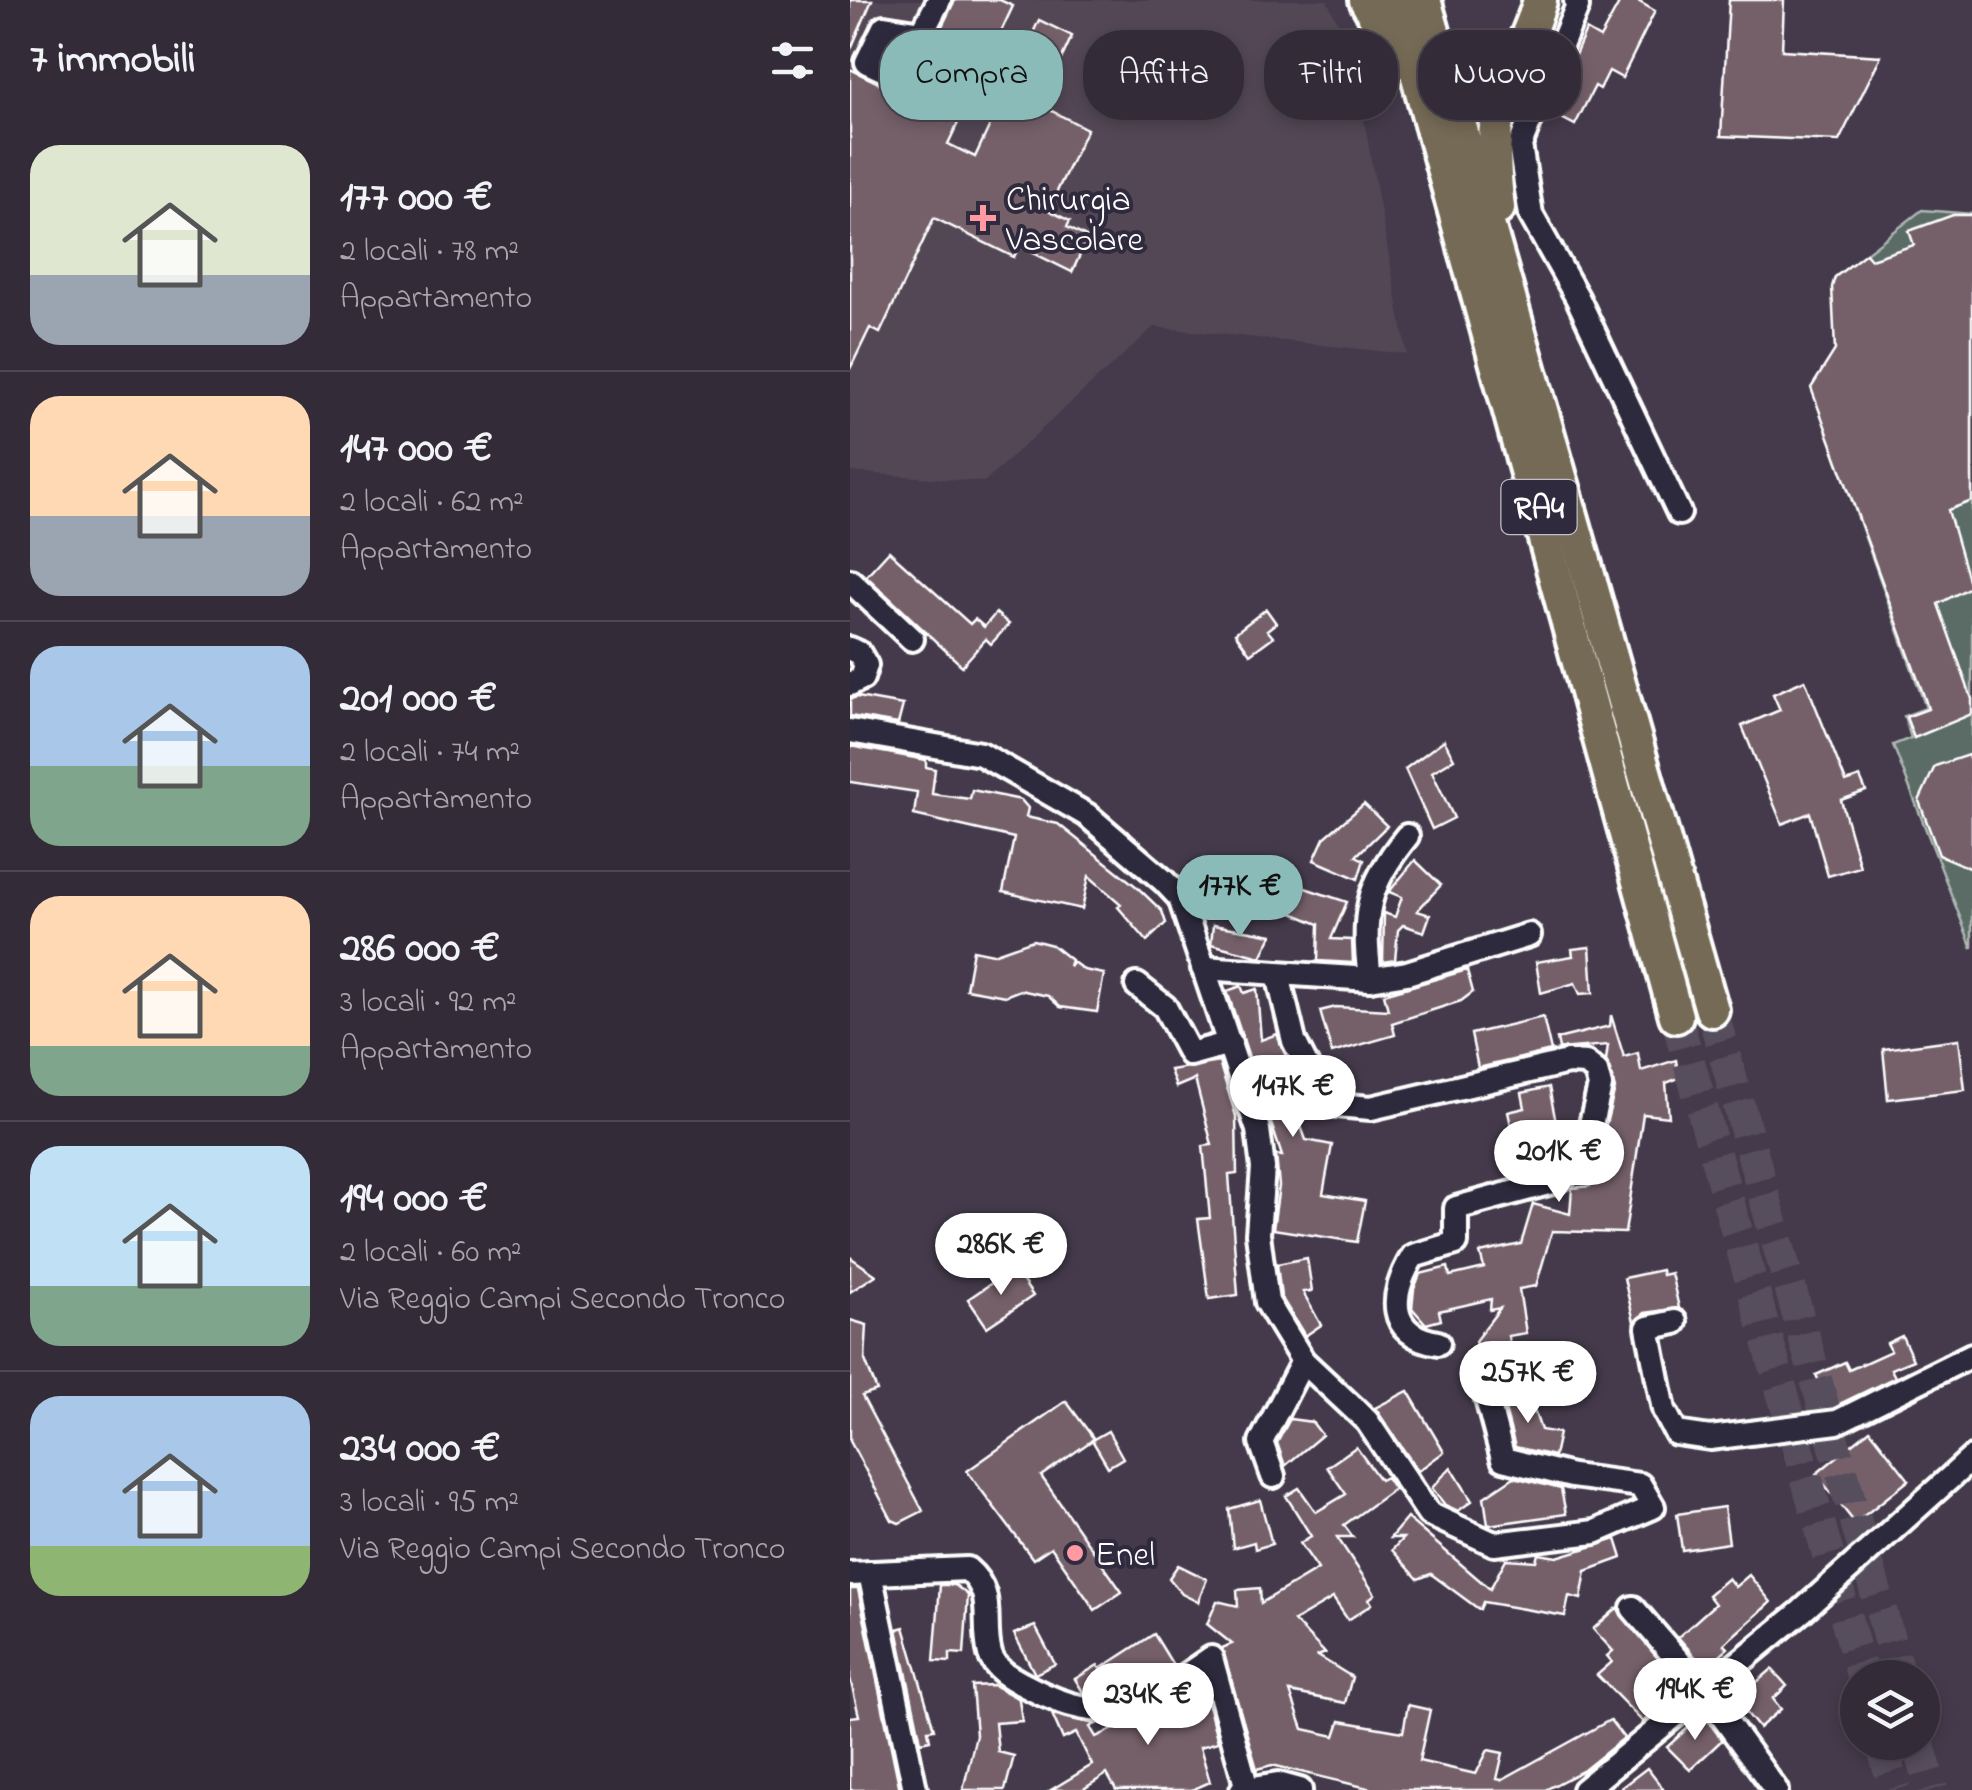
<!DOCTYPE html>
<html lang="it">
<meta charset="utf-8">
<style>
body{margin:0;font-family:"Indie Flower",sans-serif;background:#3e3843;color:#f1f3f6;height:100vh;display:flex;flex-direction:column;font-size:38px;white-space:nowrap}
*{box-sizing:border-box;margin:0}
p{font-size:32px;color:#a9a7ae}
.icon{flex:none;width:55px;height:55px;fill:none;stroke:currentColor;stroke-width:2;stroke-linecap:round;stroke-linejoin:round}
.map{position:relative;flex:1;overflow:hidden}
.panel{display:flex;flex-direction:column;background:#332c38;width:850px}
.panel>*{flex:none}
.top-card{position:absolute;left:30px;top:30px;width:940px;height:90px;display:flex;gap:20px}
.fabs{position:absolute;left:990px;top:1660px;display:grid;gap:20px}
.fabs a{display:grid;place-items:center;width:100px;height:100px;border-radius:50%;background:#332c38;box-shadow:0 5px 15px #0003,0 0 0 2px #4e4853;font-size:50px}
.price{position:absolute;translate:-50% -85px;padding:0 22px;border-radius:35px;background:#fff;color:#222;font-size:32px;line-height:65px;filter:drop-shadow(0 2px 5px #0008)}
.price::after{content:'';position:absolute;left:50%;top:60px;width:30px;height:22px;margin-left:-15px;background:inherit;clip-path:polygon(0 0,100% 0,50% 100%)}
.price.active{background:#8bbbb9;color:#111}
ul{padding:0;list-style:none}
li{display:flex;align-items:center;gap:30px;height:250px;padding:0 30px}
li+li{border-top:2px solid #4e4853}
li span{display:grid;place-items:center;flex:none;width:280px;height:200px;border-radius:30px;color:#555}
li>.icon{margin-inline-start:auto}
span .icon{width:120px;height:120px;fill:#fffc;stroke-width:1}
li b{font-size:42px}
h2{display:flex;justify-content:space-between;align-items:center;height:120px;padding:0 30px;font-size:42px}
.tag{padding:0 35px;border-radius:40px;background:#332c38;box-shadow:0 5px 15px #0003,0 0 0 2px #4e4853;font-size:35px;line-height:90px}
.tag.active{background:#8bbbb9;color:#111}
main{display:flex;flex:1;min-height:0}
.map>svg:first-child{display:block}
.built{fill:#534655}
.green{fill:#5a6c65;stroke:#acb6b2;stroke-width:2.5}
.building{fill:#75616b;stroke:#fff;stroke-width:2.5}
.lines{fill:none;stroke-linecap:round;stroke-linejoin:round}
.highway-tunnel{stroke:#574e5d;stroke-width:32;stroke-dasharray:32 16;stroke-linecap:butt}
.minor-casing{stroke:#fff;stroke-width:30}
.highway-casing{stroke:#fff;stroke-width:40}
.minor{stroke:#2f2a3d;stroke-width:22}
.highway{stroke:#756b55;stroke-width:32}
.poi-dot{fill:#ff9aa2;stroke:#2f2a3d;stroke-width:4}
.labels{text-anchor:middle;stroke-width:8;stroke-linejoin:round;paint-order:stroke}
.shield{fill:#2f2a3d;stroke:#c1bfc5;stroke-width:2.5}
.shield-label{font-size:32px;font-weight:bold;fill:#fff}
.poi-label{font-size:35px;fill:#fff;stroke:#2f2a3d;text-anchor:start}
</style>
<main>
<section class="panel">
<h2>7 immobili<svg class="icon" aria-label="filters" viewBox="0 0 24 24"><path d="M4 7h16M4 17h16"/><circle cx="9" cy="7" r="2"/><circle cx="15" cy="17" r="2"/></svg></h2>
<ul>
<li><span style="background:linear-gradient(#dfe7d0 65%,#9aa5b1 0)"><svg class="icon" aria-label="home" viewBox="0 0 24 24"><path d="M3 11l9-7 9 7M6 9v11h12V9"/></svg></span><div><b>177 000 €</b><p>2 locali · 78 m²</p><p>Appartamento</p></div></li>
<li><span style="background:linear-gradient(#ffd9b3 60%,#9aa5b1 0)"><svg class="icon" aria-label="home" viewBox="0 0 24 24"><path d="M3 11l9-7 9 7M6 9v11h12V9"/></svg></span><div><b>147 000 €</b><p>2 locali · 62 m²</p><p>Appartamento</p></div></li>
<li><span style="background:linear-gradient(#a9c7e8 60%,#7fa58c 0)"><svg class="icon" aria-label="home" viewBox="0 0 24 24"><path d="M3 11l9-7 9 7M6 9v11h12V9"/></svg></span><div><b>201 000 €</b><p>2 locali · 74 m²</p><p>Appartamento</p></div></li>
<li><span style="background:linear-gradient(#ffd9b3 75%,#7fa58c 0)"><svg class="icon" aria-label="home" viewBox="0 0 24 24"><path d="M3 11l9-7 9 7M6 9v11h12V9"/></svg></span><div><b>286 000 €</b><p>3 locali · 92 m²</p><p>Appartamento</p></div></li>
<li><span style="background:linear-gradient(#bfe0f5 70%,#7fa58c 0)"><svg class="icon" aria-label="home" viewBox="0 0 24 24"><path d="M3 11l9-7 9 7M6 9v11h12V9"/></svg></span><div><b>194 000 €</b><p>2 locali · 60 m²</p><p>Via Reggio Campi Secondo Tronco</p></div></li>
<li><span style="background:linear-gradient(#a9c7e8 75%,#8fb573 0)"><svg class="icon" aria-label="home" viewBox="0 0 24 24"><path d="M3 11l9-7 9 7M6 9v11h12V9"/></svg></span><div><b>234 000 €</b><p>3 locali · 95 m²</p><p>Via Reggio Campi Secondo Tronco</p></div></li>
</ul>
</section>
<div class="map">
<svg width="1122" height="1790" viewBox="0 0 1122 1790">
<rect width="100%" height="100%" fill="#443a4b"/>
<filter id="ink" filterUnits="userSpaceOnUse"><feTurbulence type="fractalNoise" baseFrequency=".01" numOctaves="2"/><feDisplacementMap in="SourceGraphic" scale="20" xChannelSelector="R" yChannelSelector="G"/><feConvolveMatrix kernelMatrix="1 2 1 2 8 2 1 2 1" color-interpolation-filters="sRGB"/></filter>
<g filter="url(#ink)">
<polygon class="built" points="0,0 477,0 501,50 557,354 304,327 134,482 0,472"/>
<polygon class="green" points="1072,210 1122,214 1122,948 1043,745 1061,738 1054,716 1076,708 963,392 985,351 985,277"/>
<g class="building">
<polygon points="0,0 22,0 0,51"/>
<polygon points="105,0 150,0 163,6 98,144 125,157 189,20 222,36 190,105 237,129 198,210 220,221 217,227 238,238 222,272 169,246 164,257 84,218 30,333 20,328 0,369 0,69 57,97"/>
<polygon points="771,0 786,0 805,11 772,78 759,71 750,89 745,86 725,125 700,112 736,30 750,38"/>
<polygon points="879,0 934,0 932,50 1031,56 989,141 871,136"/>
<polygon points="1103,215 1122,215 1122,501 1098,510 1120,587 1088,604 1122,699 1122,714 1064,738 1056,717 1078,709 1075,699 961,388 985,350 982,287 985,277 1016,253 1021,259 1064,245 1059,231"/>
<polygon points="39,551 120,624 125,619 134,627 146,613 159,624 141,644 136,639 112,666 16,576"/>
<polygon points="416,609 426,623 417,630 423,637 400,654 385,633"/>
<polygon points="955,680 996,782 1010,777 1016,791 991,800 1010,867 978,876 960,813 932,824 892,726 930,710 923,694"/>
<polygon points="8,697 53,705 48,724 0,716 0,699"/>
<polygon points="594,740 604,759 582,772 604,818 582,829 555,769"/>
<polygon points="0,746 76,760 76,767 85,769 82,794 120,799 122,790 171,800 178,808 176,817 208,824 287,887 312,911 316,923 297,941 268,907 271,904 239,876 232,909 153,892 164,838 64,815 67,792 0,782"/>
<polygon points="1118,755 1122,766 1122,869 1089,855 1069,801 1085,766"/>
<polygon points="514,804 537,826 506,856 514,860 508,879 464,860 474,838"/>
<polygon points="565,860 591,885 567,911 580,915 574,932 553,925 548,930 545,960 533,962 534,913 545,917 552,897 539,892"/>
<polygon points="452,887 497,902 481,939 502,940 503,963 468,961 469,924 440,912"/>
<polygon points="363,925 401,931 422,935 411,957 361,944"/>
<polygon points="183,940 202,945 221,960 219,966 223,962 234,970 254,974 247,1012 210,1007 198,996 170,990 155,996 116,989 123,950 143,954"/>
<polygon points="740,947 743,993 730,994 725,983 691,993 686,962 723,956 722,949"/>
<polygon points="617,970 623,992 611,1001 542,1023 545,1035 482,1053 470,1011 486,1007 538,1010 534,994"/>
<polygon points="391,986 394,993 407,989 411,1040 427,1034 441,1068 446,1094 440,1096 456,1140 482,1145 473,1194 515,1201 507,1242 423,1229 429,1186 426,1155 432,1156 377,991"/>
<polygon points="761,1015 774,1057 788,1053 791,1071 826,1060 829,1078 816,1083 819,1117 793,1114 775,1233 702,1231 686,1286 669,1289 676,1333 658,1336 663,1358 630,1364 625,1341 650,1308 640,1310 641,1299 589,1311 591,1320 576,1324 562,1308 564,1289 570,1274 598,1267 600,1276 634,1268 630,1253 671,1244 683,1204 720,1214 722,1188 740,1186 765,1089 756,1060 758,1045 709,1049 707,1039 760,1026"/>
<polygon points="693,1017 701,1051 628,1068 621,1034"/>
<polygon points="1109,1039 1115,1090 1038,1099 1033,1049"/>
<polygon points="369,1062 386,1116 387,1174 379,1175 388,1295 359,1299 348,1219 360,1218 353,1146 362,1145 345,1079 326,1087 320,1070"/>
<polygon points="699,1087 709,1138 666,1148 658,1112 675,1108 672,1093"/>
<polygon points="0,1257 26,1275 0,1292"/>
<polygon points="457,1258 462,1291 453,1292 471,1325 455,1336 431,1297 427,1264"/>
<polygon points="164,1268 183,1296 137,1327 118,1299"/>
<polygon points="811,1270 812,1275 821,1273 829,1308 795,1313 784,1322 774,1278"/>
<polygon points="0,1320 17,1325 15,1360 27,1391 12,1396 73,1511 49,1523 42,1520 0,1441"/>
<polygon points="1052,1336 1063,1360 1041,1369 1045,1377 981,1408 966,1375 995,1362 999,1370 1041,1351 1037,1343"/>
<polygon points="558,1391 594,1452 568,1471 525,1408"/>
<polygon points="678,1393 691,1430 709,1433 704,1456 665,1447 652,1398"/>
<polygon points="216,1401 244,1439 191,1476 272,1592 245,1610 201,1547 183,1559 117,1471"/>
<polygon points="440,1419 462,1422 472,1435 435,1466 427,1443"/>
<polygon points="1020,1430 1059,1480 1005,1523 966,1474"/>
<polygon points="258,1431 273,1458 258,1467 242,1440"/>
<polygon points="506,1447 530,1480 536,1477 544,1489 494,1525 503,1537 487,1537 525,1594 519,1599 522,1604 498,1620 483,1598 444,1621 475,1653 468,1656 502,1677 495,1703 440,1692 453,1729 485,1736 490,1721 553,1732 558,1705 580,1710 569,1761 626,1774 638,1750 653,1753 647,1779 651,1780 760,1720 774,1738 734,1770 695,1790 526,1790 422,1765 407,1769 372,1648 382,1644 357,1624 367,1601 388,1606 387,1590 410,1588 411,1603 468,1569 450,1543 461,1536 436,1496 449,1488 466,1512 496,1494 477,1467"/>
<polygon points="601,1467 622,1501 608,1511 595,1505 582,1488"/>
<polygon points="664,1477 711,1489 716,1514 638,1525 634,1497"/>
<polygon points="410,1500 422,1544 405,1549 404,1542 383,1548 379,1509"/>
<polygon points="874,1507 879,1543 832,1550 827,1514"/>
<polygon points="557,1518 640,1589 656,1559 686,1561 688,1554 707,1557 766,1539 772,1558 736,1571 731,1599 719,1596 715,1616 633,1602 630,1610 581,1574 568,1579 542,1550 553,1538 540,1538"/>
<polygon points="328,1565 357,1579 348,1602 332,1594 319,1578"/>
<polygon points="899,1575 921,1602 874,1644 878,1648 855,1668 828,1637 865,1604 858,1595 878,1578 885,1587"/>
<polygon points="90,1585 105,1585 118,1595 114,1654 100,1653 100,1662 84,1661"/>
<polygon points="0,1589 8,1589 50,1790 0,1790 0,1717 9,1716 0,1678"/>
<polygon points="767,1608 832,1688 793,1722 747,1675 762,1662 757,1656 763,1651 743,1629"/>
<polygon points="185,1626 205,1664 185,1674 164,1634"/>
<polygon points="54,1627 84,1729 78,1730 80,1740 71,1742 47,1629"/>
<polygon points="304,1634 323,1665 272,1692 265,1693 261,1687 250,1694 233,1692 225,1679 248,1665 250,1669"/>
<polygon points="922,1669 937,1686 923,1699 931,1709 909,1728 886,1700"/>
<polygon points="352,1682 368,1742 350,1747 360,1782 342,1790 266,1790 257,1774 232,1790 201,1790 242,1765 226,1733 213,1739 202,1714 246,1724 240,1727 246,1737 302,1712"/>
<polygon points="143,1685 169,1699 172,1721 145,1723 148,1752 164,1756 155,1790 113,1790 126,1735 122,1686"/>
<polygon points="853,1714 872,1740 840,1770 817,1747"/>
<polygon points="797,1768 814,1790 768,1790"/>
</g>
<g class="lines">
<g class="highway-tunnel">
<polyline points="862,1010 1050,1678"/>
<polyline points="826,1016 1013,1678"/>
<polyline points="1031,1742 1045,1790"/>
<polyline points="1068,1742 1082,1790"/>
</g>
<g class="minor-casing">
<g id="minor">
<polyline points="726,0 727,7 670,145 681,215 727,297 829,513"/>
<polyline points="68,41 50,77 17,62 34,27 72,33 89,0"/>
<polyline points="0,581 62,639"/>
<polyline points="0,649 9,653 16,665 12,678 0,684"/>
<polyline points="0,731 131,754 237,815 314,881 330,898 408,1130 413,1168 408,1234 417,1302 453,1361 517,1421 579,1514 644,1544 745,1532 803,1507 790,1485 722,1476 653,1459 632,1380 680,1370"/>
<polyline points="353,968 520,979 557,973 679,935"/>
<path d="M428 975 444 1041 476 1104 521 1108 718 1062 736 1063 746 1071 750 1086 735 1150 725 1168 706 1181 606 1208V1243L563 1256C540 1294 536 1335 588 1343"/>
<path d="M520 979C512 915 516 886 557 836"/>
<polyline points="287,985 315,1007 340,1054 380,1043"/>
<polyline points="825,1322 798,1328 814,1410 826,1433 860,1438 987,1422 1122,1355"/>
<polyline points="423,1476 411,1442 453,1361"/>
<polyline points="20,1573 65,1789"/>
<path d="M0 1574 117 1569C147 1594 131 1621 140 1654 145 1671 165 1680 180 1688 261 1730 293 1705 361 1658L397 1789"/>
<polyline points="783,1608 855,1692 926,1790"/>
<polyline points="392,1790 428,1784 450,1790"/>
<polyline points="734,1790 952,1611 1122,1458"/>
</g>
</g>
<g class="highway-casing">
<g id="highway">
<polyline points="516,0 551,61"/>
<polyline points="547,0 826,1016"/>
<polyline points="574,0 862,1010"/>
<path d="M648 208C643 168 641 128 655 89 665 59 682 32 690 0"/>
</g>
</g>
<use href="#minor" class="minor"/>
<use href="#highway" class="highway"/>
</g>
</g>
<g class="poi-dot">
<path d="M128 203h10v10h10v10h-10v10h-10v-10h-10v-10h10z"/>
<circle cx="225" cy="1553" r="10"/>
</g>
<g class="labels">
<rect class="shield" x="651.5" y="480" width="75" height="54" rx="8"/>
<g class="shield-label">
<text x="689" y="518">RA4</text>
</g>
<g class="poi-label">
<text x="156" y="210">Chirurgia<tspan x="156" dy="40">Vascolare</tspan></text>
<text x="245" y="1565">Enel</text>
</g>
</g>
</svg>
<div class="fabs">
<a><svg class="icon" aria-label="layers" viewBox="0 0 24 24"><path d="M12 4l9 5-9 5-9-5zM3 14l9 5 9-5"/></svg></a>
</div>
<b class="price active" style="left:390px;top:940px">177K €</b>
<b class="price" style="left:443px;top:1140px">147K €</b>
<b class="price" style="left:709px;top:1205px">201K €</b>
<b class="price" style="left:151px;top:1298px">286K €</b>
<b class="price" style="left:678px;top:1426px">257K €</b>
<b class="price" style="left:845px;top:1743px">194K €</b>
<b class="price" style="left:298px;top:1748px">234K €</b>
<div class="top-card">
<a class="tag active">Compra</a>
<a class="tag">Affitta</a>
<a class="tag">Filtri</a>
<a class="tag">Nuovo</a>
</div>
</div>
</main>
